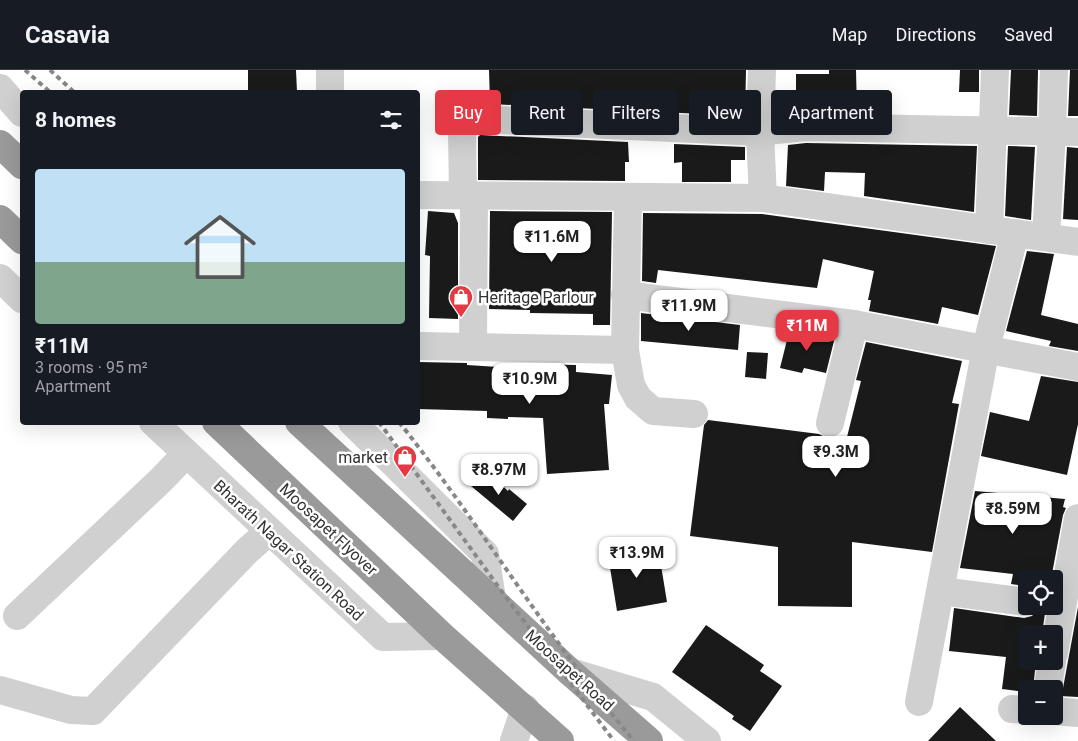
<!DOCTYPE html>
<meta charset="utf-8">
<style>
body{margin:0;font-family:Roboto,sans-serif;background:#242831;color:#f1f3f6;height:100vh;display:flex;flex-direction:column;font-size:19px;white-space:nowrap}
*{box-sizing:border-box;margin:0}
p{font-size:16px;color:#9ea1a6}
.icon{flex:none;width:28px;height:28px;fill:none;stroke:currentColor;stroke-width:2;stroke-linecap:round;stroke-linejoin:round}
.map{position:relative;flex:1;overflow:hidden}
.side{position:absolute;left:20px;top:20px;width:400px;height:335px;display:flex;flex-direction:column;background:#171b24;border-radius:5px;box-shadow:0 5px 20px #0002}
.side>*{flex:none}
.banner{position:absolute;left:435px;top:20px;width:475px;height:45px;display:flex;gap:10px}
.buttons{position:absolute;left:1018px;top:500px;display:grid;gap:10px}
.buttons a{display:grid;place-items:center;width:45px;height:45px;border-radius:5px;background:#171b24;box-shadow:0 5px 20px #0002;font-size:25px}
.price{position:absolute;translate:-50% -42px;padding:0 11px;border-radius:10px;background:#fff;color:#222;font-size:16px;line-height:32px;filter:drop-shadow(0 1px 2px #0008)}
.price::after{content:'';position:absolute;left:50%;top:30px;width:15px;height:11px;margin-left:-8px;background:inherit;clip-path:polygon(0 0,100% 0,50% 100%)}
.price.current{background:#e63946;color:#fff}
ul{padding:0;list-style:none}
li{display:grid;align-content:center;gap:10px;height:265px;padding:0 15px}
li+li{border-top:1px solid #363941}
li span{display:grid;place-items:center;height:155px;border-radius:5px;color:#555}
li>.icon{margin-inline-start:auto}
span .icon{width:90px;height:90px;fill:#fffc;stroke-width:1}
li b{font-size:21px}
h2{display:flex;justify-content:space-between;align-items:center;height:60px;padding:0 15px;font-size:21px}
.pill{padding:0 18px;border-radius:5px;background:#171b24;box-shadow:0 5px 20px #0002;font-size:18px;line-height:45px}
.pill.current{background:#e63946;color:#fff}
header{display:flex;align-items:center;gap:30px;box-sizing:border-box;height:70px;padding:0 25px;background:#171b24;border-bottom:1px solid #363941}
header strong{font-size:24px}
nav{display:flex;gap:28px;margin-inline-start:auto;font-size:18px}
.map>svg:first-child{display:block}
.building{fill:#1a1a1a}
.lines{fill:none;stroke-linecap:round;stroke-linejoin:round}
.minor{stroke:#d0d0d0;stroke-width:28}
.highway{stroke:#9a9a9a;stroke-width:28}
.rail{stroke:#888;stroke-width:4;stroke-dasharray:5 4;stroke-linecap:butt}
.labels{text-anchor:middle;stroke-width:5;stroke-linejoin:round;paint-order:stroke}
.poi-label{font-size:16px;fill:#333;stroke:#fff;text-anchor:start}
.street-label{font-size:16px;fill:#333;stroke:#fff}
</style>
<header>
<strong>Casavia</strong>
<nav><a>Map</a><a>Directions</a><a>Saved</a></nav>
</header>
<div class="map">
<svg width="1078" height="671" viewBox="0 0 1078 671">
<rect width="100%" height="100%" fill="#fff"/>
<g class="building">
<polygon points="248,0 296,0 297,22 248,22"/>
<polygon points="489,0 746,0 745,46 490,34"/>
<polygon points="829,0 856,0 857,42 796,42 796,4 829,4"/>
<polygon points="960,0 979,0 979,22 959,22"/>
<polygon points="1011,0 1038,0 1037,46 1009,45"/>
<polygon points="1070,0 1078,0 1078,46 1068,46"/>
<polygon points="480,65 628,72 629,92 625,92 625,111 478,110 478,67"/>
<polygon points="806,73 977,76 974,142 864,126 865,103 825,102 824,121 786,116 788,75"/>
<polygon points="674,74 745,77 745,90 731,90 731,112 682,112 682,92 674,93"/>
<polygon points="1008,76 1035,77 1031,150 1005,146"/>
<polygon points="1067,77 1078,78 1078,150 1063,149"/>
<polygon points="428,141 454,143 458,153 458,249 429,248 430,186 425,185"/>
<polygon points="490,141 612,142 610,255 593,255 593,244 530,243 530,240 489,239"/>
<polygon points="643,143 762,144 996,176 978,245 942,237 938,254 869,241 871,230 868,230 874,201 823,189 817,218 658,200 656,213 642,211"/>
<polygon points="1027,181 1054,184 1041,245 1078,254 1078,281 1049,276 1051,271 1006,261"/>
<polygon points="641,243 740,255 738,280 641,271"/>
<polygon points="789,262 835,267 826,303 804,298 802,303 780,298"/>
<polygon points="866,272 962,291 952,333 959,334 932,482 852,472 852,537 778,536 778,477 690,466 704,355 708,350 819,364 827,368 847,367 861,311 856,310"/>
<polygon points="747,282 768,283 766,309 745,307"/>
<polygon points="418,292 467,293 467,295 532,299 532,294 576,295 576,302 612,305 609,334 604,334 609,400 547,404 543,348 508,347 508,349 487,348 487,341 418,339"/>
<polygon points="1041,306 1078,312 1078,354 1067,405 981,386 990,342 1029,351"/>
<polygon points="486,400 508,421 509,419 527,434 513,451 471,416"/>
<polygon points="975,421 1065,429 1063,437 1066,438 1063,445 1051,509 1026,509 1026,516 1011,514 1013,504 960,498"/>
<polygon points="658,477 667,532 617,541 608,485"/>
<polygon points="1041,536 1046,536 1042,564 1026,564 1026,591 1036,591 1033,619 1026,619 1026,622 1002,619 1006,587 949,581 954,538 1024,548 1032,546"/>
<polygon points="1078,537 1078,627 1060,626 1063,618"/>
<polygon points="706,555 764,595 760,601 782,616 750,661 732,649 734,646 672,602"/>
<polygon points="960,637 996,671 928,671"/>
</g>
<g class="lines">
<g class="minor">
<polyline points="762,0 760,62 763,128"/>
<polyline points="0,18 22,43"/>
<polyline points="330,22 330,0"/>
<polyline points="463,124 462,63 464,57 476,49 760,62 805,57 1078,62"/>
<polyline points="418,125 763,128 1078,172"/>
<polyline points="628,127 625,280 631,315 638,328 653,341 694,344"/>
<polyline points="989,160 995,0"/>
<polyline points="1046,167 1052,61 1054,0"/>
<polyline points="0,208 22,229"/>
<polyline points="625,225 854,254 1078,297"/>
<polyline points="418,276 625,280"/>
<polyline points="473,277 474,126"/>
<polyline points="153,352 383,567 442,566"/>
<polyline points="352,352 485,484 492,529"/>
<polyline points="830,353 854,254"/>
<polyline points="941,521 1026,532"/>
<polyline points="17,546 161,410 186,384"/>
<polyline points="1054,583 1078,448"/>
<polyline points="570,602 653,627 707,671"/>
<polyline points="1048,616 1052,591"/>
<polyline points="0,620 71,640 93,641 247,481 268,462"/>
<polyline points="919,632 986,278 1015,163"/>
<polyline points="1012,639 1026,640"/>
<polyline points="1054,641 1078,643"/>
<polyline points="514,671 525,638"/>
</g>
<g class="highway">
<polyline points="0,74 22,95"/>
<polyline points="0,149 22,170"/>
<polyline points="216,352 442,566 560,671"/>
<polyline points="299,352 570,602 649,671"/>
</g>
<g class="rail">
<polyline points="25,0 50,22"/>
<polyline points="50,0 74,22"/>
<polyline points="379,352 508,530 614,671"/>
<path d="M399 352C481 455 549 570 634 671"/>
</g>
</g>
<defs>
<g id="shop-pin" transform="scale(1.25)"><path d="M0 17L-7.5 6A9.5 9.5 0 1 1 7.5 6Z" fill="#e63946" stroke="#fff"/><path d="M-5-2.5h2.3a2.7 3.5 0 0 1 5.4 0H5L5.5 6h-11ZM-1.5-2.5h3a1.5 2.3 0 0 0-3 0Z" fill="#fff"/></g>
</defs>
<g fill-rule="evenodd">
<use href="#shop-pin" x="461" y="227"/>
<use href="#shop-pin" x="405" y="387"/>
</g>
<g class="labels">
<g class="poi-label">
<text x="478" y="233">Heritage Parlour</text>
<text x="388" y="393" text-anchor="end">market</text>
</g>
<g class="street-label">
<text transform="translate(329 459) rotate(43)" y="6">Moosapet Flyover</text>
<text transform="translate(289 480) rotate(43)" y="6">Bharath Nagar Station Road</text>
<text transform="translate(570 600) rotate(42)" y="6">Moosapet Road</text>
</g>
</g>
</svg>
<div class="buttons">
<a><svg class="icon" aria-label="locate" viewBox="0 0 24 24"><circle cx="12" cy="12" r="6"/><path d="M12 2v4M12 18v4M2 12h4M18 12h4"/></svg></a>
<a>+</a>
<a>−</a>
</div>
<b class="price" style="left:552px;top:193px">₹11.6M</b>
<b class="price" style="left:689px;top:262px">₹11.9M</b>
<b class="price current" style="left:807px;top:282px">₹11M</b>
<b class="price" style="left:530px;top:335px">₹10.9M</b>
<b class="price" style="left:836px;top:408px">₹9.3M</b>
<b class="price" style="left:499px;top:426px">₹8.97M</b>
<b class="price" style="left:1013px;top:465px">₹8.59M</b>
<b class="price" style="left:637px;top:509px">₹13.9M</b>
<div class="banner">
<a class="pill current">Buy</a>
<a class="pill">Rent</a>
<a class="pill">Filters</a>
<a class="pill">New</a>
<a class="pill">Apartment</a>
</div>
<section class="side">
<h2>8 homes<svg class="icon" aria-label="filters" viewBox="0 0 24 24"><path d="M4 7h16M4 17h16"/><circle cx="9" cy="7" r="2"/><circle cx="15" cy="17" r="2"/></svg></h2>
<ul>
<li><span style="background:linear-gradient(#bfe0f5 60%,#7fa58c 0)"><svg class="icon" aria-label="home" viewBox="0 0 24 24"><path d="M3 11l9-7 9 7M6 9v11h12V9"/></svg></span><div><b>₹11M</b><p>3 rooms · 95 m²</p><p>Apartment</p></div></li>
</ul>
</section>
</div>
